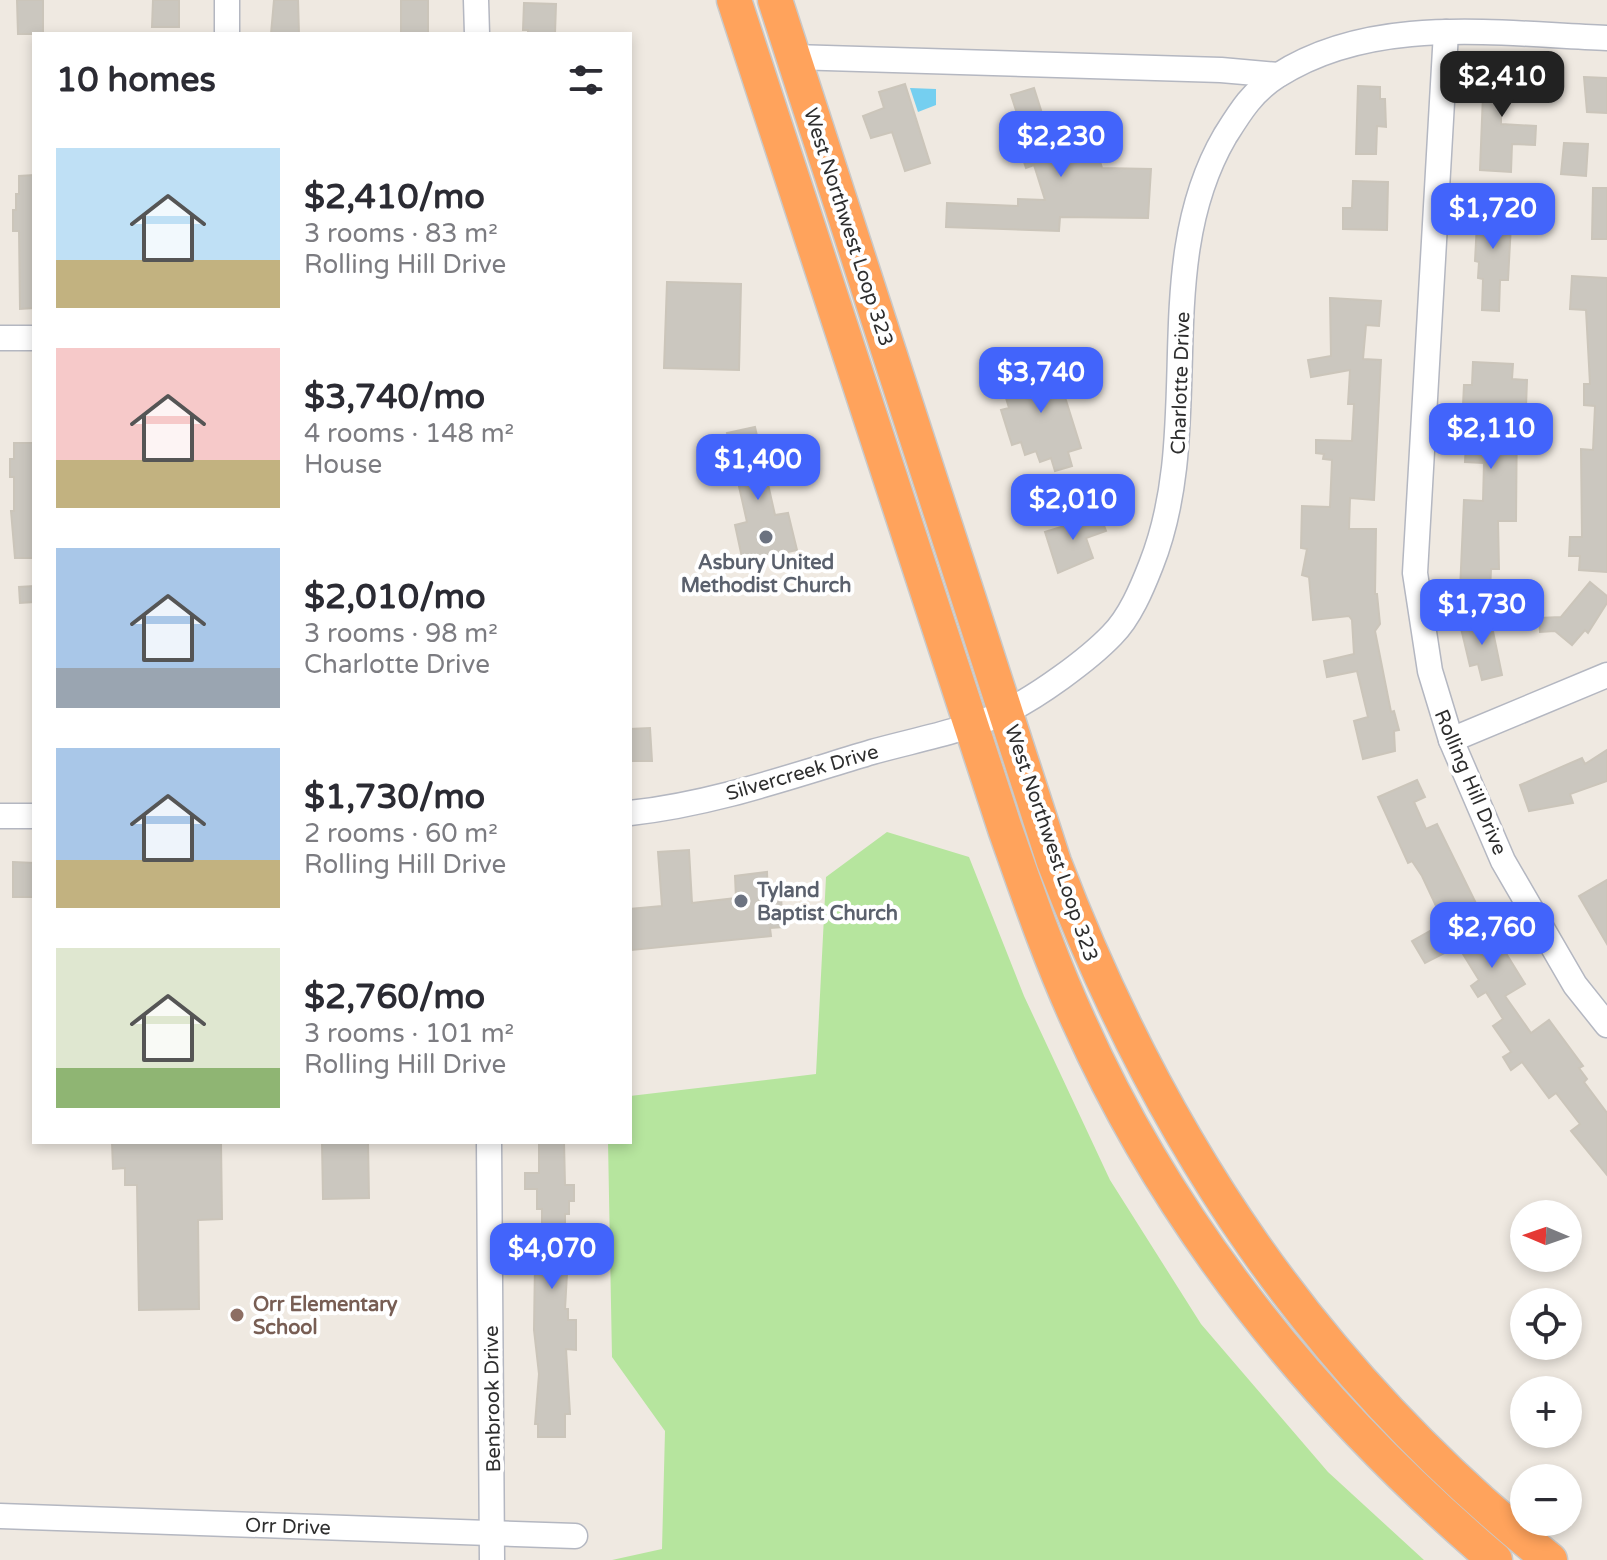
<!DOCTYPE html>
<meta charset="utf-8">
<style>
body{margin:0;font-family:"Varela Round",sans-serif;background:#f2f2f3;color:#2b2b33;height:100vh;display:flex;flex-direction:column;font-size:30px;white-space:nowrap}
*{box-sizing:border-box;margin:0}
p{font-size:26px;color:#7c7c81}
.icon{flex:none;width:44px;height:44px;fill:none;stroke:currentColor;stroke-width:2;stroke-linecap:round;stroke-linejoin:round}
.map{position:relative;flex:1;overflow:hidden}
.side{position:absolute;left:32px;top:32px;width:600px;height:1112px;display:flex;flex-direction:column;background:#fff;border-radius:0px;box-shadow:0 4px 12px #0003}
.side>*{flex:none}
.needle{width:52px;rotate:272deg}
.tools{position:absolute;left:1510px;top:1200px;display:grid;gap:16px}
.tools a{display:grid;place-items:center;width:72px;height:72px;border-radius:50%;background:#fff;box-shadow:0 4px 12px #0003;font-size:40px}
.price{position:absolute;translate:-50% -68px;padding:0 18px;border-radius:16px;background:#4264fb;color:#fff;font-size:26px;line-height:52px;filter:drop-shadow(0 2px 4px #0008)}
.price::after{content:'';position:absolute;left:50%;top:48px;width:24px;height:18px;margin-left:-12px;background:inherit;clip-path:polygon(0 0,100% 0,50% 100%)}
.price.on{background:#222;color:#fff}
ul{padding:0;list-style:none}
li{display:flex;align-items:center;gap:24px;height:200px;padding:0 24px}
li span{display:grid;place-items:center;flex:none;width:224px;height:160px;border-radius:0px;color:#555}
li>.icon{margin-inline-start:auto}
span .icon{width:96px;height:96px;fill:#fffc;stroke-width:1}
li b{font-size:34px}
h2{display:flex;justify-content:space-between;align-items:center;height:96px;padding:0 24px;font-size:34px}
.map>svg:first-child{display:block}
.green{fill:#b6e59e}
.water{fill:#75cff0}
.building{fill:#cbc7bf;stroke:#cbc5ba;stroke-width:2}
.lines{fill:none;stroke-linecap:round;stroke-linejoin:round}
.minor-casing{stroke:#b4b7c1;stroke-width:27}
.highway-casing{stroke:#c9c9c9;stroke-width:37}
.minor{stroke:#fff;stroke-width:24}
.highway{stroke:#ffa35c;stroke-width:34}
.worship-dot{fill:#6b7280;stroke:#fff;stroke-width:3}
.education-dot{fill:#8d6e63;stroke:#fff;stroke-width:3}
.labels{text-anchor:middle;stroke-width:8;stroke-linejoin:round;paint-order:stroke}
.street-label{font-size:20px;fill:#2e2e2e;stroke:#fff}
.worship-label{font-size:20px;font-weight:bold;fill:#5b616d;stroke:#fff}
.education-label{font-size:20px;font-weight:bold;fill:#785e54;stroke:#fff;text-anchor:start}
</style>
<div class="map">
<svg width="1607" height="1560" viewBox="0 0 1607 1560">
<rect width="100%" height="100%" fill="#efe9e1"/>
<polygon class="green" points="887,832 969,857 1024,996 1110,1180 1201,1324 1328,1472 1424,1560 612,1560 662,1549 665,1431 612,1357 608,1142 630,1142 630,1096 816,1074 826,877"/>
<polygon class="water" points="910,88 936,89 936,105 918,112"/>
<g class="building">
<polygon points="17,0 43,0 43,34 18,34"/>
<polygon points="153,0 179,0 179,27 152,27"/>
<polygon points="274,0 298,0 299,34 271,34"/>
<rect x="401" y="0" width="27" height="34"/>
<polygon points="524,3 556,4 555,34 528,34 528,30 523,30"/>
<polygon points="1518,68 1527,71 1526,97 1501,97 1501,124 1536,126 1535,145 1512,144 1511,172 1480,170 1484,69"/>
<polygon points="1584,77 1607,78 1607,113 1587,112"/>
<polygon points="905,84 930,163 905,171 892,132 871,138 863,116 884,108 879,92"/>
<polygon points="1358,86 1380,87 1380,99 1385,99 1386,127 1377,126 1376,154 1356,154"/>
<polygon points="1034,88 1046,126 1086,114 1102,168 1151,169 1148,218 1060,217 1059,231 946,227 947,203 1018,206 1018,199 1045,200 1034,165 1026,168 1020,150 1028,147 1011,95"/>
<polygon points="1564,143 1588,144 1586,176 1561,174"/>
<polygon points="34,175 34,308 20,309 19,231 13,231 13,210 16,210 16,194 19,194 19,176"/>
<polygon points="1353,181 1388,182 1387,230 1343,229 1343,208 1352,208"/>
<polygon points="1593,188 1607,188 1607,239 1592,239"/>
<polygon points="1478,204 1512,206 1508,280 1500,280 1499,311 1482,310 1483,279 1478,278 1479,262 1475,261"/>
<polygon points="1572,276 1607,278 1607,572 1579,570 1580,556 1569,556 1570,537 1582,537 1581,449 1593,450 1595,406 1584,405 1584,384 1590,384 1586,310 1570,309"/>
<polygon points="667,282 741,284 739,370 664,368"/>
<polygon points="1330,298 1381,301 1379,326 1366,325 1363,359 1381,360 1374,500 1350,498 1349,529 1376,529 1375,594 1377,594 1380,624 1375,631 1391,712 1394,711 1399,730 1394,731 1395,751 1363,759 1354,721 1368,717 1357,671 1327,677 1324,661 1354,654 1352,620 1349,616 1313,620 1309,577 1302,575 1307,549 1301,548 1302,506 1330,507 1332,460 1323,459 1324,454 1316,453 1316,440 1352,441 1354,404 1348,404 1350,370 1311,377 1308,360 1331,356"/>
<polygon points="1053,359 1081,448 1068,452 1072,466 1055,471 1051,458 1040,462 1036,451 1025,455 1021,442 1012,445 1001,410 1009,408 1003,388 1014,384 1010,373"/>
<polygon points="1473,362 1513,364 1512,379 1527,380 1526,407 1517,407 1516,521 1498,521 1499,569 1491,569 1490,592 1460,591 1464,500 1483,501 1484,463 1465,462 1466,442 1490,443 1491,406 1463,405 1464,385 1472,385"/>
<polygon points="755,427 775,515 788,513 797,550 743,562 735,525 747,522 727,433"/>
<polygon points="14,443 34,443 34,558 15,558 11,511 14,511 14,477 10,477 10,459 14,459"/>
<polygon points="1100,515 1106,531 1086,538 1093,558 1058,573 1045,532"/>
<polygon points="1590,582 1607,596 1607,603 1588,633 1585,630 1572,645 1555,631 1540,632 1539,618 1561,617"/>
<polygon points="34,586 34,602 20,603 19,587"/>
<polygon points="1490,617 1502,675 1482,680 1478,664 1470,666 1460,624"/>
<polygon points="650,728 652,761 630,761 630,729"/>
<polygon points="1607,750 1607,781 1570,794 1573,803 1529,811 1520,785 1582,758 1585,764"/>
<polygon points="1417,780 1425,797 1414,802 1426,829 1437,824 1496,944 1499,942 1525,984 1505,996 1531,1033 1549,1020 1583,1066 1579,1068 1587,1079 1584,1082 1607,1113 1607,1175 1571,1131 1580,1124 1556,1093 1549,1098 1522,1062 1511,1070 1503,1057 1511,1052 1493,1026 1503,1019 1486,992 1478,997 1471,986 1479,980 1458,946 1425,963 1412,941 1444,923 1422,876 1412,861 1408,863 1378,797"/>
<polygon points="689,850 692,903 736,898 735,876 767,872 768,898 781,897 783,927 770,928 771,936 632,950 630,909 662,906 658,852"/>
<polygon points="13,862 34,863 34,897 13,897"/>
<polygon points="1607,880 1607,944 1579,896"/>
<polygon points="112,1142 221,1142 222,1219 198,1220 199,1309 139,1310 137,1185 125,1185 125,1168 113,1169"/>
<polygon points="322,1142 368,1142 369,1198 323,1199"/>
<polygon points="539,1142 564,1142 565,1185 574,1185 574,1201 569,1201 569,1214 565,1214 565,1256 568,1256 565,1309 568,1309 568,1320 576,1320 576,1350 566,1349 570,1414 565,1414 565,1437 538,1437 538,1424 535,1424 539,1374 534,1330 535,1262 538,1262 538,1239 542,1239 542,1209 537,1209 537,1189 525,1189 525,1173 539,1173"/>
</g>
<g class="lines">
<g class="minor-casing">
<g id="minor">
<polyline points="227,0 227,34"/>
<polyline points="476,0 477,34"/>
<polyline points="1446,32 1415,573 1430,671 1451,740 1503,861 1575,985 1607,1025"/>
<polyline points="793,57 1221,70 1278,75"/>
<polyline points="0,338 34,338"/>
<polyline points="1451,740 1607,675"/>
<path d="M630 813C713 804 792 776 872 752 915 740 965 731 1005 712 1037 697 1088 660 1112 635 1130 617 1142 588 1151 565 1206 427 1149 266 1225 136 1240 112 1252 92 1277 76 1373 14 1499 34 1607 38"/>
<polyline points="0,816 34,816"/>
<polyline points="489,1142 492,1560"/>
<polyline points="0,1516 575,1536"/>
</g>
</g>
<g class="highway-casing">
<g id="highway">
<path d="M734 0 1005 829C1028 894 1050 959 1079 1022 1173 1232 1321 1411 1495 1560"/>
<path d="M775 0 1054 862C1161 1143 1314 1371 1550 1560"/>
</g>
</g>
<use href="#minor" class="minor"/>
<use href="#highway" class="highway"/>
</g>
<g class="worship-dot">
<circle cx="766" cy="537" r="8"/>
<circle cx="741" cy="901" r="8"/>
</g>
<circle class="education-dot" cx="237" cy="1315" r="8"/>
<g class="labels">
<g class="street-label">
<text transform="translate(849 227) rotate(72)" y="7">West Northwest Loop 323</text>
<text transform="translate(1180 383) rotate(-88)" y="7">Charlotte Drive</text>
<text transform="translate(802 772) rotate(-16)" y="7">Silvercreek Drive</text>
<text transform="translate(1471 782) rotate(67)" y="7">Rolling Hill Drive</text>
<text transform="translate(1052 843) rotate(71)" y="7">West Northwest Loop 323</text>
<text transform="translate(492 1399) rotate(-91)" y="7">Benbrook Drive</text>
<text transform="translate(288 1526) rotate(2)" y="7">Orr Drive</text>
</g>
<g class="worship-label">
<text x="766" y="569">Asbury United<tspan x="766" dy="23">Methodist Church</tspan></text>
<text x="757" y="897" text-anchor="start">Tyland<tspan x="757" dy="23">Baptist Church</tspan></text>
</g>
<g class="education-label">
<text x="253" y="1311">Orr Elementary<tspan x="253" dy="23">School</tspan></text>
</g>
</g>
</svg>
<div class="tools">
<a><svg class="needle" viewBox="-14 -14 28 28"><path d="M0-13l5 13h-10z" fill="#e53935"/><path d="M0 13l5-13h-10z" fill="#7c7c81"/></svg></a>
<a><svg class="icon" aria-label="locate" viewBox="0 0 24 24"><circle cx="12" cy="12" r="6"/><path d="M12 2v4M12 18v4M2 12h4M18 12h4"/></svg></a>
<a>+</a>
<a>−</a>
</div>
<b class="price on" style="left:1502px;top:119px">$2,410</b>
<b class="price" style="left:1061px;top:179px">$2,230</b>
<b class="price" style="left:1493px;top:251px">$1,720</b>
<b class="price" style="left:1041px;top:415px">$3,740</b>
<b class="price" style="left:1491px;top:471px">$2,110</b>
<b class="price" style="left:758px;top:502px">$1,400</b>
<b class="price" style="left:1073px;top:542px">$2,010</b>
<b class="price" style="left:1482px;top:647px">$1,730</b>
<b class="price" style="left:1492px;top:970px">$2,760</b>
<b class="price" style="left:552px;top:1291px">$4,070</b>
<section class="side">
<h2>10 homes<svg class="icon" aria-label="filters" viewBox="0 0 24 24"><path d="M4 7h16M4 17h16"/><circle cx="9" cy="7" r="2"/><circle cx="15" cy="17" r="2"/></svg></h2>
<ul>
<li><span style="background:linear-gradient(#bfe0f5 70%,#c2b280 0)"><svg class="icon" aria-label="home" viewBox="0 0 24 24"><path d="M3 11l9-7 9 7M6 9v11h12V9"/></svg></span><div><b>$2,410/mo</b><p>3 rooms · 83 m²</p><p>Rolling Hill Drive</p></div></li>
<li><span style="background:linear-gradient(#f6c9c9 70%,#c2b280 0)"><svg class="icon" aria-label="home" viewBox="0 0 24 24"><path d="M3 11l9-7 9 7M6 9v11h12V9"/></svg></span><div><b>$3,740/mo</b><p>4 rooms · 148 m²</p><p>House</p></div></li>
<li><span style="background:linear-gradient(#a9c7e8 75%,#9aa5b1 0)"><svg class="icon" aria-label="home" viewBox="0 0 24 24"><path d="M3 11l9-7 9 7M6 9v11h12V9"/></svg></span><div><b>$2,010/mo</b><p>3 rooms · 98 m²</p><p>Charlotte Drive</p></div></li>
<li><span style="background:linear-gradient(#a9c7e8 70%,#c2b280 0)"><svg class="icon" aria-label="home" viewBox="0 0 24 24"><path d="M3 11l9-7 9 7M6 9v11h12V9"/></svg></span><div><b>$1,730/mo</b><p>2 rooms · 60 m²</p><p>Rolling Hill Drive</p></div></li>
<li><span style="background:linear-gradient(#dfe7d0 75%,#8fb573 0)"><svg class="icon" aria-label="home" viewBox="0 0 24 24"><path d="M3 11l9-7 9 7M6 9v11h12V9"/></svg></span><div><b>$2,760/mo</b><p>3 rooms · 101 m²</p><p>Rolling Hill Drive</p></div></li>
</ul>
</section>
</div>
